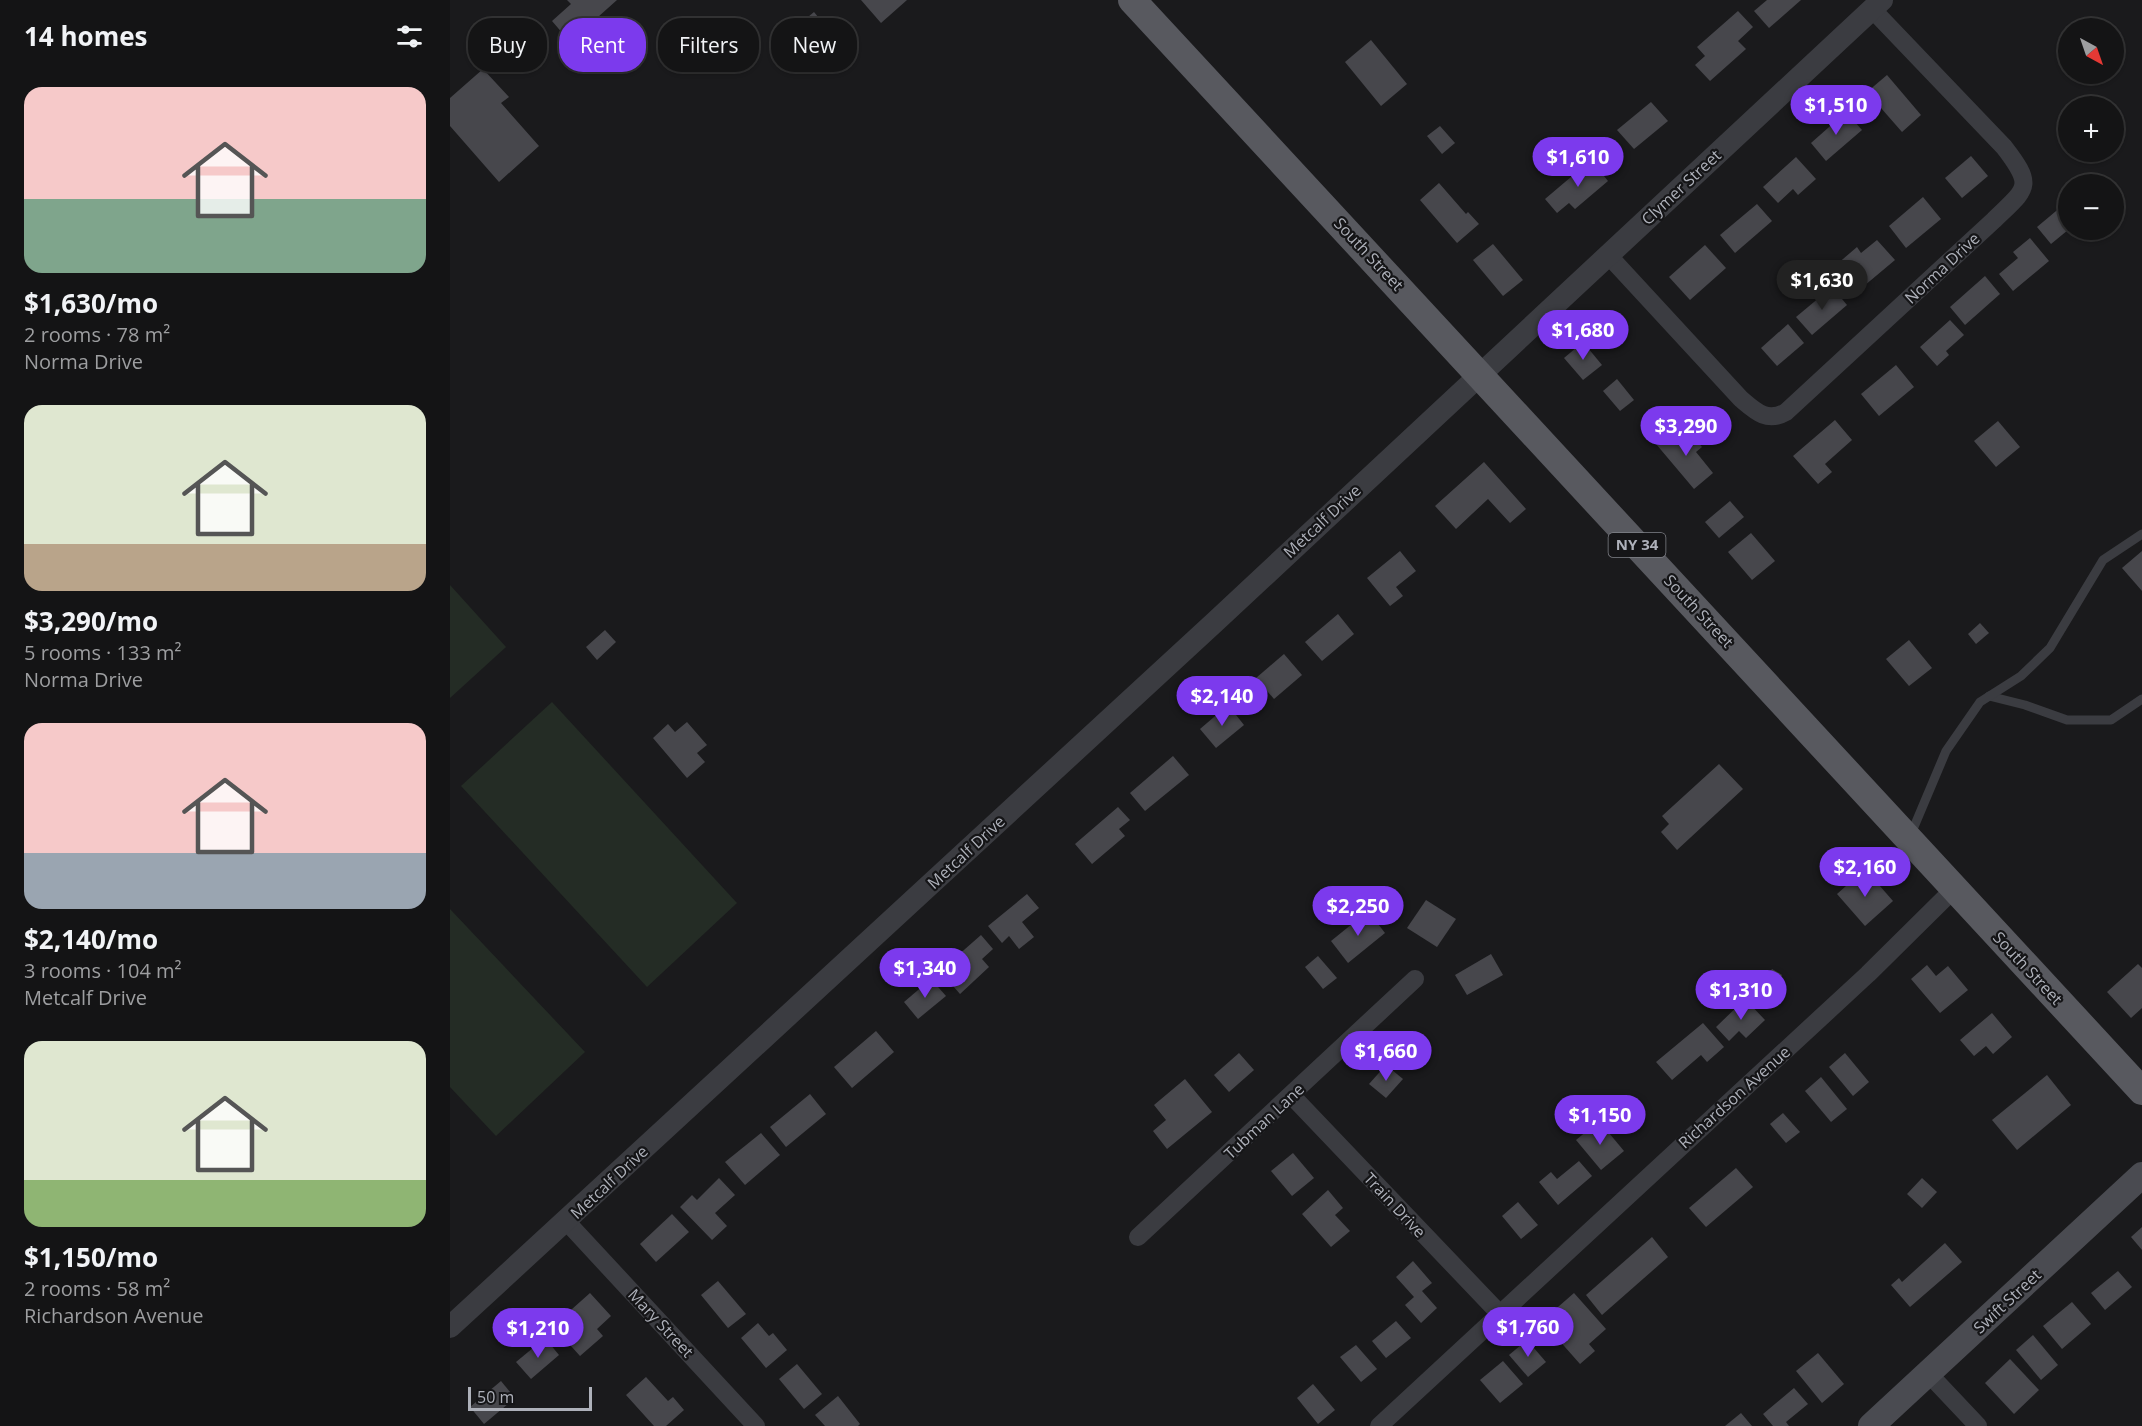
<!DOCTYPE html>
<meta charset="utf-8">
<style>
body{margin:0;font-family:"Open Sans",sans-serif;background:#1d1d1e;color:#f1f3f6;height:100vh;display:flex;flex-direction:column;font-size:22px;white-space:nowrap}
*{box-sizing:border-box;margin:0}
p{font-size:20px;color:#9d9ea0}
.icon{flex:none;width:33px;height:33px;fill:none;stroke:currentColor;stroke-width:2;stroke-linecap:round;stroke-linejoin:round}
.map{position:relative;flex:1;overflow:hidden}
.panel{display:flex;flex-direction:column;background:#141415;width:450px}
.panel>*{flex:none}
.top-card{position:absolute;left:18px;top:18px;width:570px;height:54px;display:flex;gap:12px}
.needle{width:39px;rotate:140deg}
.fabs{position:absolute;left:1608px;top:18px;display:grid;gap:12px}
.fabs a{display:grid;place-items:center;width:66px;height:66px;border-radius:50%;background:#141415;box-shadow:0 2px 4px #0004,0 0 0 2px #333334;font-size:30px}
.scale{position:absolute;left:18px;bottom:15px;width:124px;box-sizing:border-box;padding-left:6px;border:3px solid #aeb1ba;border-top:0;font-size:16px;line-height:21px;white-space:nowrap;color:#aeb1ba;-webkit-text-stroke:4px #151517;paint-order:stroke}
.price{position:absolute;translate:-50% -51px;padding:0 14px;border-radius:21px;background:#7c3aed;color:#fff;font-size:20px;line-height:39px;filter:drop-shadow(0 2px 3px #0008)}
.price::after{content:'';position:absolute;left:50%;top:36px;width:18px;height:14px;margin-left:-9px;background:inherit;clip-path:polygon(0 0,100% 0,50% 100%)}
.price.selected{background:#222;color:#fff}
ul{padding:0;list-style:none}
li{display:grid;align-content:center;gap:12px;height:318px;padding:0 24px}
li span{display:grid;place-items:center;height:186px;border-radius:18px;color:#555}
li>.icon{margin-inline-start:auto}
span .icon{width:108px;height:108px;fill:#fffc;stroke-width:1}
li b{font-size:26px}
h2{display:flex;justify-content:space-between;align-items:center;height:72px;padding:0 24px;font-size:26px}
.pill{padding:0 21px;border-radius:24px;background:#141415;box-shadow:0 2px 4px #0004,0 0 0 2px #333334;font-size:21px;line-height:54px}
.pill.selected{background:#7c3aed;color:#fff}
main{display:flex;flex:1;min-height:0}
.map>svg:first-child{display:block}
.green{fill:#242c25}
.building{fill:#47474c}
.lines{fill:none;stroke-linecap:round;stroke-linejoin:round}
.service{stroke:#3b3c41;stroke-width:9}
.minor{stroke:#3b3c41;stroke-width:18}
.tertiary{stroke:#3b3c41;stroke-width:22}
.secondary{stroke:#4a4b51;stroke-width:26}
.primary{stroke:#58595f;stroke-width:28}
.labels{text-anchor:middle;stroke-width:4.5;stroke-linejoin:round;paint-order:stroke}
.shield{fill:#151517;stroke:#808289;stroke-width:1.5}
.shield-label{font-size:15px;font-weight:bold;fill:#aeb1ba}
.street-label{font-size:16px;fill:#aeb1ba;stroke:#151517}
</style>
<main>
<section class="panel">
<h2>14 homes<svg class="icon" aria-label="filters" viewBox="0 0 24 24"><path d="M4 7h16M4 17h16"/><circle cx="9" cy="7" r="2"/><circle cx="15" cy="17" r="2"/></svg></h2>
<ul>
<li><span style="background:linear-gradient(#f6c9c9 60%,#7fa58c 0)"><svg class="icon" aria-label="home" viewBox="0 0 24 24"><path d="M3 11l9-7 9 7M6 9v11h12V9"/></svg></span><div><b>$1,630/mo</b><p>2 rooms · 78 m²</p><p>Norma Drive</p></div></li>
<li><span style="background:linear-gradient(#dfe7d0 75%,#b9a48a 0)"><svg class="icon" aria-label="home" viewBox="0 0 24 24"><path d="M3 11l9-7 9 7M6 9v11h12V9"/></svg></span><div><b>$3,290/mo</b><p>5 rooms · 133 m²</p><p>Norma Drive</p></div></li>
<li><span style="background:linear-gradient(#f6c9c9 70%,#9aa5b1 0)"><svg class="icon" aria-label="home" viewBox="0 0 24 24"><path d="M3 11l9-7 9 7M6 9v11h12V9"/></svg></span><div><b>$2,140/mo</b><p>3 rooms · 104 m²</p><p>Metcalf Drive</p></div></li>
<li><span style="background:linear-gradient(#dfe7d0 75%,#8fb573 0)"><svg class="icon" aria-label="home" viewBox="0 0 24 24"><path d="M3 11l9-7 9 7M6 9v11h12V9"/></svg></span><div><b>$1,150/mo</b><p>2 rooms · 58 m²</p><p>Richardson Avenue</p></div></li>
</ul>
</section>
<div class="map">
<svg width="1692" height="1426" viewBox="0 0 1692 1426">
<rect width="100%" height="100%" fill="#1a1a1c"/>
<g class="green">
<polygon points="0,585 56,647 0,698"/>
<polygon points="102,702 287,903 197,987 11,786"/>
<polygon points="0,909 135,1052 46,1136 0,1087"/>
</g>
<g class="building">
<polygon points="117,0 167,0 120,42 102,21 121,4"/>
<polygon points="411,0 457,0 431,23"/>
<polygon points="1317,0 1351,0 1319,28 1304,11"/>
<polygon points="1288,11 1303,27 1288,41 1296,49 1260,81 1245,65 1255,56 1247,47"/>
<polygon points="364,12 385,38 367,53 346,27"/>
<polygon points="921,40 957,84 931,106 895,62"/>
<polygon points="33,69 59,97 51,103 89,146 49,182 0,126 0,98"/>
<polygon points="1437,75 1471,115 1452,132 1417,92"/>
<polygon points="1201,102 1218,121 1184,149 1167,130"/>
<polygon points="1396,112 1412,130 1376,161 1361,143"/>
<polygon points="990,126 1005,143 992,154 977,136"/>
<polygon points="1521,156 1538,176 1512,198 1495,178"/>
<polygon points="1346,157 1366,179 1348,195 1343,189 1328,203 1313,187"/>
<polygon points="1141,160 1158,181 1125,209 1119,203 1107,213 1095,199"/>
<polygon points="989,183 1016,214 1018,212 1029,224 1007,243 970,200"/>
<polygon points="1473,197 1491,219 1456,248 1439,226"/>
<polygon points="1618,201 1618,230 1601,244 1587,227"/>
<polygon points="1307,204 1322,221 1285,253 1270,235"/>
<polygon points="1580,238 1599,261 1563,291 1549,274 1568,258 1563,252"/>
<polygon points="1427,240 1445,260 1408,291 1386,265 1407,247 1411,253"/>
<polygon points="1043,244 1073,280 1053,296 1023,260"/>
<polygon points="1255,245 1276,268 1240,300 1219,277"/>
<polygon points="1535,276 1550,294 1515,325 1500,307"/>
<polygon points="1382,287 1397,305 1362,335 1346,317"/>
<polygon points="1500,320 1514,335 1496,351 1499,355 1487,366 1470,347"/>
<polygon points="1338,324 1354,343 1327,366 1311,348"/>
<polygon points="1133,342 1152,365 1133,380 1114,358"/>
<polygon points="1446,365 1464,387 1429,416 1411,394"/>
<polygon points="1167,379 1184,400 1170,411 1153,391"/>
<polygon points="1385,420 1402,440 1375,464 1382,472 1368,484 1343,456"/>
<polygon points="1548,421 1570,447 1546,467 1524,441"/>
<polygon points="1237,429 1252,447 1246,452 1263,473 1244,489 1206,444 1223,430 1229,437"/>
<polygon points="1034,462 1076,509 1060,523 1038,499 1006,529 985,506"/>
<polygon points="1280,501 1294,517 1269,538 1255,522"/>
<polygon points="1301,533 1325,561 1302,580 1278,552"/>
<polygon points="950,551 966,571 946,587 953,596 940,606 917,578"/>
<polygon points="1692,551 1692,591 1672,568"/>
<polygon points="888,614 904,634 872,661 855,642"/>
<polygon points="1530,623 1539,633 1526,644 1518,634"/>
<polygon points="155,630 166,642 147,660 136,647"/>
<polygon points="1459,640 1482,668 1459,686 1436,659"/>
<polygon points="834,654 852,675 824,699 806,678"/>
<polygon points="778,705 794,725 766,748 750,729"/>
<polygon points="237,722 257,745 247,753 255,762 237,778 203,738 218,724 225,732"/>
<polygon points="723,756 739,775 695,811 680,793"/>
<polygon points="1269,764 1293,789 1227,850 1211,832 1219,824 1212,816"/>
<polygon points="668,807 680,820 669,829 675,836 642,864 625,844"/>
<polygon points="1415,869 1443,901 1415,926 1387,894"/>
<polygon points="577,894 589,908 572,922 584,937 569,949 559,936 552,943 538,926"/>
<polygon points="976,900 1006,919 987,947 957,928"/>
<polygon points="918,911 935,933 898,963 881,941"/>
<polygon points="531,935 543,949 532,959 539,967 510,994 490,971"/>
<polygon points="1041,954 1053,975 1017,995 1005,975"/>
<polygon points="868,956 887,978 873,989 855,967"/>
<polygon points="1688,964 1692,968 1692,1008 1681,1018 1657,992"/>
<polygon points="1477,965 1486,976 1498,966 1518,990 1490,1013 1461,979"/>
<polygon points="1322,969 1332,975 1321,993 1311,988"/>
<polygon points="481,979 496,996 468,1019 454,1002"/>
<polygon points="1295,999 1315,1020 1296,1038 1289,1031 1279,1041 1266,1027"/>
<polygon points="1542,1013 1562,1037 1543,1054 1536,1046 1524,1056 1510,1040"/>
<polygon points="1253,1023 1274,1047 1257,1062 1251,1055 1222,1080 1206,1062"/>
<polygon points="426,1031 444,1052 402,1088 384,1067"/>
<polygon points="789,1053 804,1070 779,1092 764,1075"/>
<polygon points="1395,1053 1419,1082 1403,1096 1379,1067"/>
<polygon points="936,1065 953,1079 936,1098 919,1084"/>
<polygon points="1597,1075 1621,1105 1567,1150 1542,1120"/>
<polygon points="1371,1077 1397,1109 1381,1122 1355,1091"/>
<polygon points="735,1079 762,1112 717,1149 703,1131 716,1120 704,1105"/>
<polygon points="360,1094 376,1114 336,1147 320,1127"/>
<polygon points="1333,1113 1350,1132 1336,1143 1320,1124"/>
<polygon points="1149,1121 1174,1151 1151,1170 1126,1140"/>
<polygon points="311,1133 330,1155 295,1185 275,1162"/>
<polygon points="843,1153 864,1178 842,1196 821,1171"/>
<polygon points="1129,1161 1142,1176 1108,1205 1089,1182 1101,1172 1107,1179"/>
<polygon points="1286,1168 1303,1187 1256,1227 1239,1208"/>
<polygon points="269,1178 285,1195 265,1213 277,1226 262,1240 230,1207 242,1195 247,1200"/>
<polygon points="1472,1178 1487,1192 1472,1208 1457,1194"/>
<polygon points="878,1190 893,1208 885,1215 900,1231 881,1247 852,1214"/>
<polygon points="1068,1202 1088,1225 1071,1239 1052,1216"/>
<polygon points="222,1214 239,1232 206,1262 190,1244"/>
<polygon points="1692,1227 1692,1250 1681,1237"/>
<polygon points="1202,1237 1218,1257 1152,1315 1136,1295"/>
<polygon points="1495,1243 1512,1262 1460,1307 1441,1285 1449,1278 1452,1282"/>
<polygon points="963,1261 982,1283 972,1291 987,1308 971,1323 955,1305 964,1297 946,1277"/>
<polygon points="1668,1271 1682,1287 1655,1310 1641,1293"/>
<polygon points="268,1281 296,1314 278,1328 251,1295"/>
<polygon points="140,1293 161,1316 147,1329 153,1336 130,1356 103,1326"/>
<polygon points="1124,1293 1156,1329 1139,1344 1145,1351 1130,1364 1092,1321"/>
<polygon points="1622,1302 1641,1324 1612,1349 1593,1326"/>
<polygon points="946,1321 961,1338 936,1358 922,1341"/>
<polygon points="308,1323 319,1336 323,1333 337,1350 316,1368 291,1338"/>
<polygon points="1583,1335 1608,1365 1591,1380 1566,1350"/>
<polygon points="95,1338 109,1355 81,1379 66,1362"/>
<polygon points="1077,1340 1096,1362 1078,1377 1059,1355"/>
<polygon points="906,1345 927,1369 911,1382 890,1357"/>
<polygon points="1368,1353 1394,1384 1372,1403 1346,1371"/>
<polygon points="1560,1359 1589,1390 1564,1414 1535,1383"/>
<polygon points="1053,1361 1073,1384 1050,1403 1030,1380"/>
<polygon points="347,1364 372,1394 354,1409 329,1379"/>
<polygon points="196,1377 218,1401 223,1397 234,1410 216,1426 204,1426 176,1395"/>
<polygon points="51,1381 65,1398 34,1424 20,1407"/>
<polygon points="863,1384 885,1410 868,1424 847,1398"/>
<polygon points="1344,1388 1358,1404 1336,1422 1339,1426 1323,1426 1313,1414"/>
<polygon points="388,1396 410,1424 408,1426 375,1426 365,1415"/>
<polygon points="1291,1413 1302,1426 1275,1426"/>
</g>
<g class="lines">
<g class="service">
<polyline points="1539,696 1575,705 1617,720 1661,720 1692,699"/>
<polyline points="1461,834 1496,751 1530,702 1571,676 1600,648 1653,560 1692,534"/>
</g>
<g class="minor">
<path d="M1158 255 1291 399C1305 411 1317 423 1336 412L1544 220C1577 188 1585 187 1554 147L1422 9"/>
<polyline points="842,1096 1049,1313"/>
<polyline points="116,1221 306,1426"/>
<polyline points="688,1237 965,979"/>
<polyline points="1478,1373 1528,1426"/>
<polyline points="929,1426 1418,974 1505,888"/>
</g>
<polyline class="tertiary" points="0,1327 766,621 1432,0"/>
<polyline class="secondary" points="1421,1426 1692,1175"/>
<polyline class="primary" points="682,0 1692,1091"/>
</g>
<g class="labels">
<rect class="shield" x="1158.5" y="533" width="57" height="24" rx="4.5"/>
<g class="shield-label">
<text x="1187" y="550">NY 34</text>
</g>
<g class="street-label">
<text transform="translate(1231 187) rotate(-43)" y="6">Clymer Street</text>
<text transform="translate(919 254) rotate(47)" y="6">South Street</text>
<text transform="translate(1492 268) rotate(-43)" y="6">Norma Drive</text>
<text transform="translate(872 521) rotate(-43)" y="6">Metcalf Drive</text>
<text transform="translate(1249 611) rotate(47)" y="6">South Street</text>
<text transform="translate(516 852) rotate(-43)" y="6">Metcalf Drive</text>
<text transform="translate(1578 968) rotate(47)" y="6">South Street</text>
<text transform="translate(1284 1097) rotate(-42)" y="6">Richardson Avenue</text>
<text transform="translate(814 1121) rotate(-43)" y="6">Tubman Lane</text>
<text transform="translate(159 1182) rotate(-43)" y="6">Metcalf Drive</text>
<text transform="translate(945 1205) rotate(47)" y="6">Train Drive</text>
<text transform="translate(1557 1301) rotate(-43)" y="6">Swift Street</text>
<text transform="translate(211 1323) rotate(47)" y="6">Mary Street</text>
</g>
</g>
</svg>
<div class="fabs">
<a><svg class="needle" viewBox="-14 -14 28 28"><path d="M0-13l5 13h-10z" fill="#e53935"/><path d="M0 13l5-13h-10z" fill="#9d9ea0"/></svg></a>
<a>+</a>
<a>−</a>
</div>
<div class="scale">50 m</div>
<b class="price" style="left:1386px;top:136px">$1,510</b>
<b class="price" style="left:1128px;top:188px">$1,610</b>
<b class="price selected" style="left:1372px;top:311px">$1,630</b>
<b class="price" style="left:1133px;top:361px">$1,680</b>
<b class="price" style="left:1236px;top:457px">$3,290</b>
<b class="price" style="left:772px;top:727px">$2,140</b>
<b class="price" style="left:1415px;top:898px">$2,160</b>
<b class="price" style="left:908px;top:937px">$2,250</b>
<b class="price" style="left:475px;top:999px">$1,340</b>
<b class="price" style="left:1291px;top:1021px">$1,310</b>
<b class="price" style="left:936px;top:1082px">$1,660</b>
<b class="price" style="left:1150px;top:1146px">$1,150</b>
<b class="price" style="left:1078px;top:1358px">$1,760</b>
<b class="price" style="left:88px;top:1359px">$1,210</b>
<div class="top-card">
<a class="pill">Buy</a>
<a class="pill selected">Rent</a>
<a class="pill">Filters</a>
<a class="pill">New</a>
</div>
</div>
</main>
